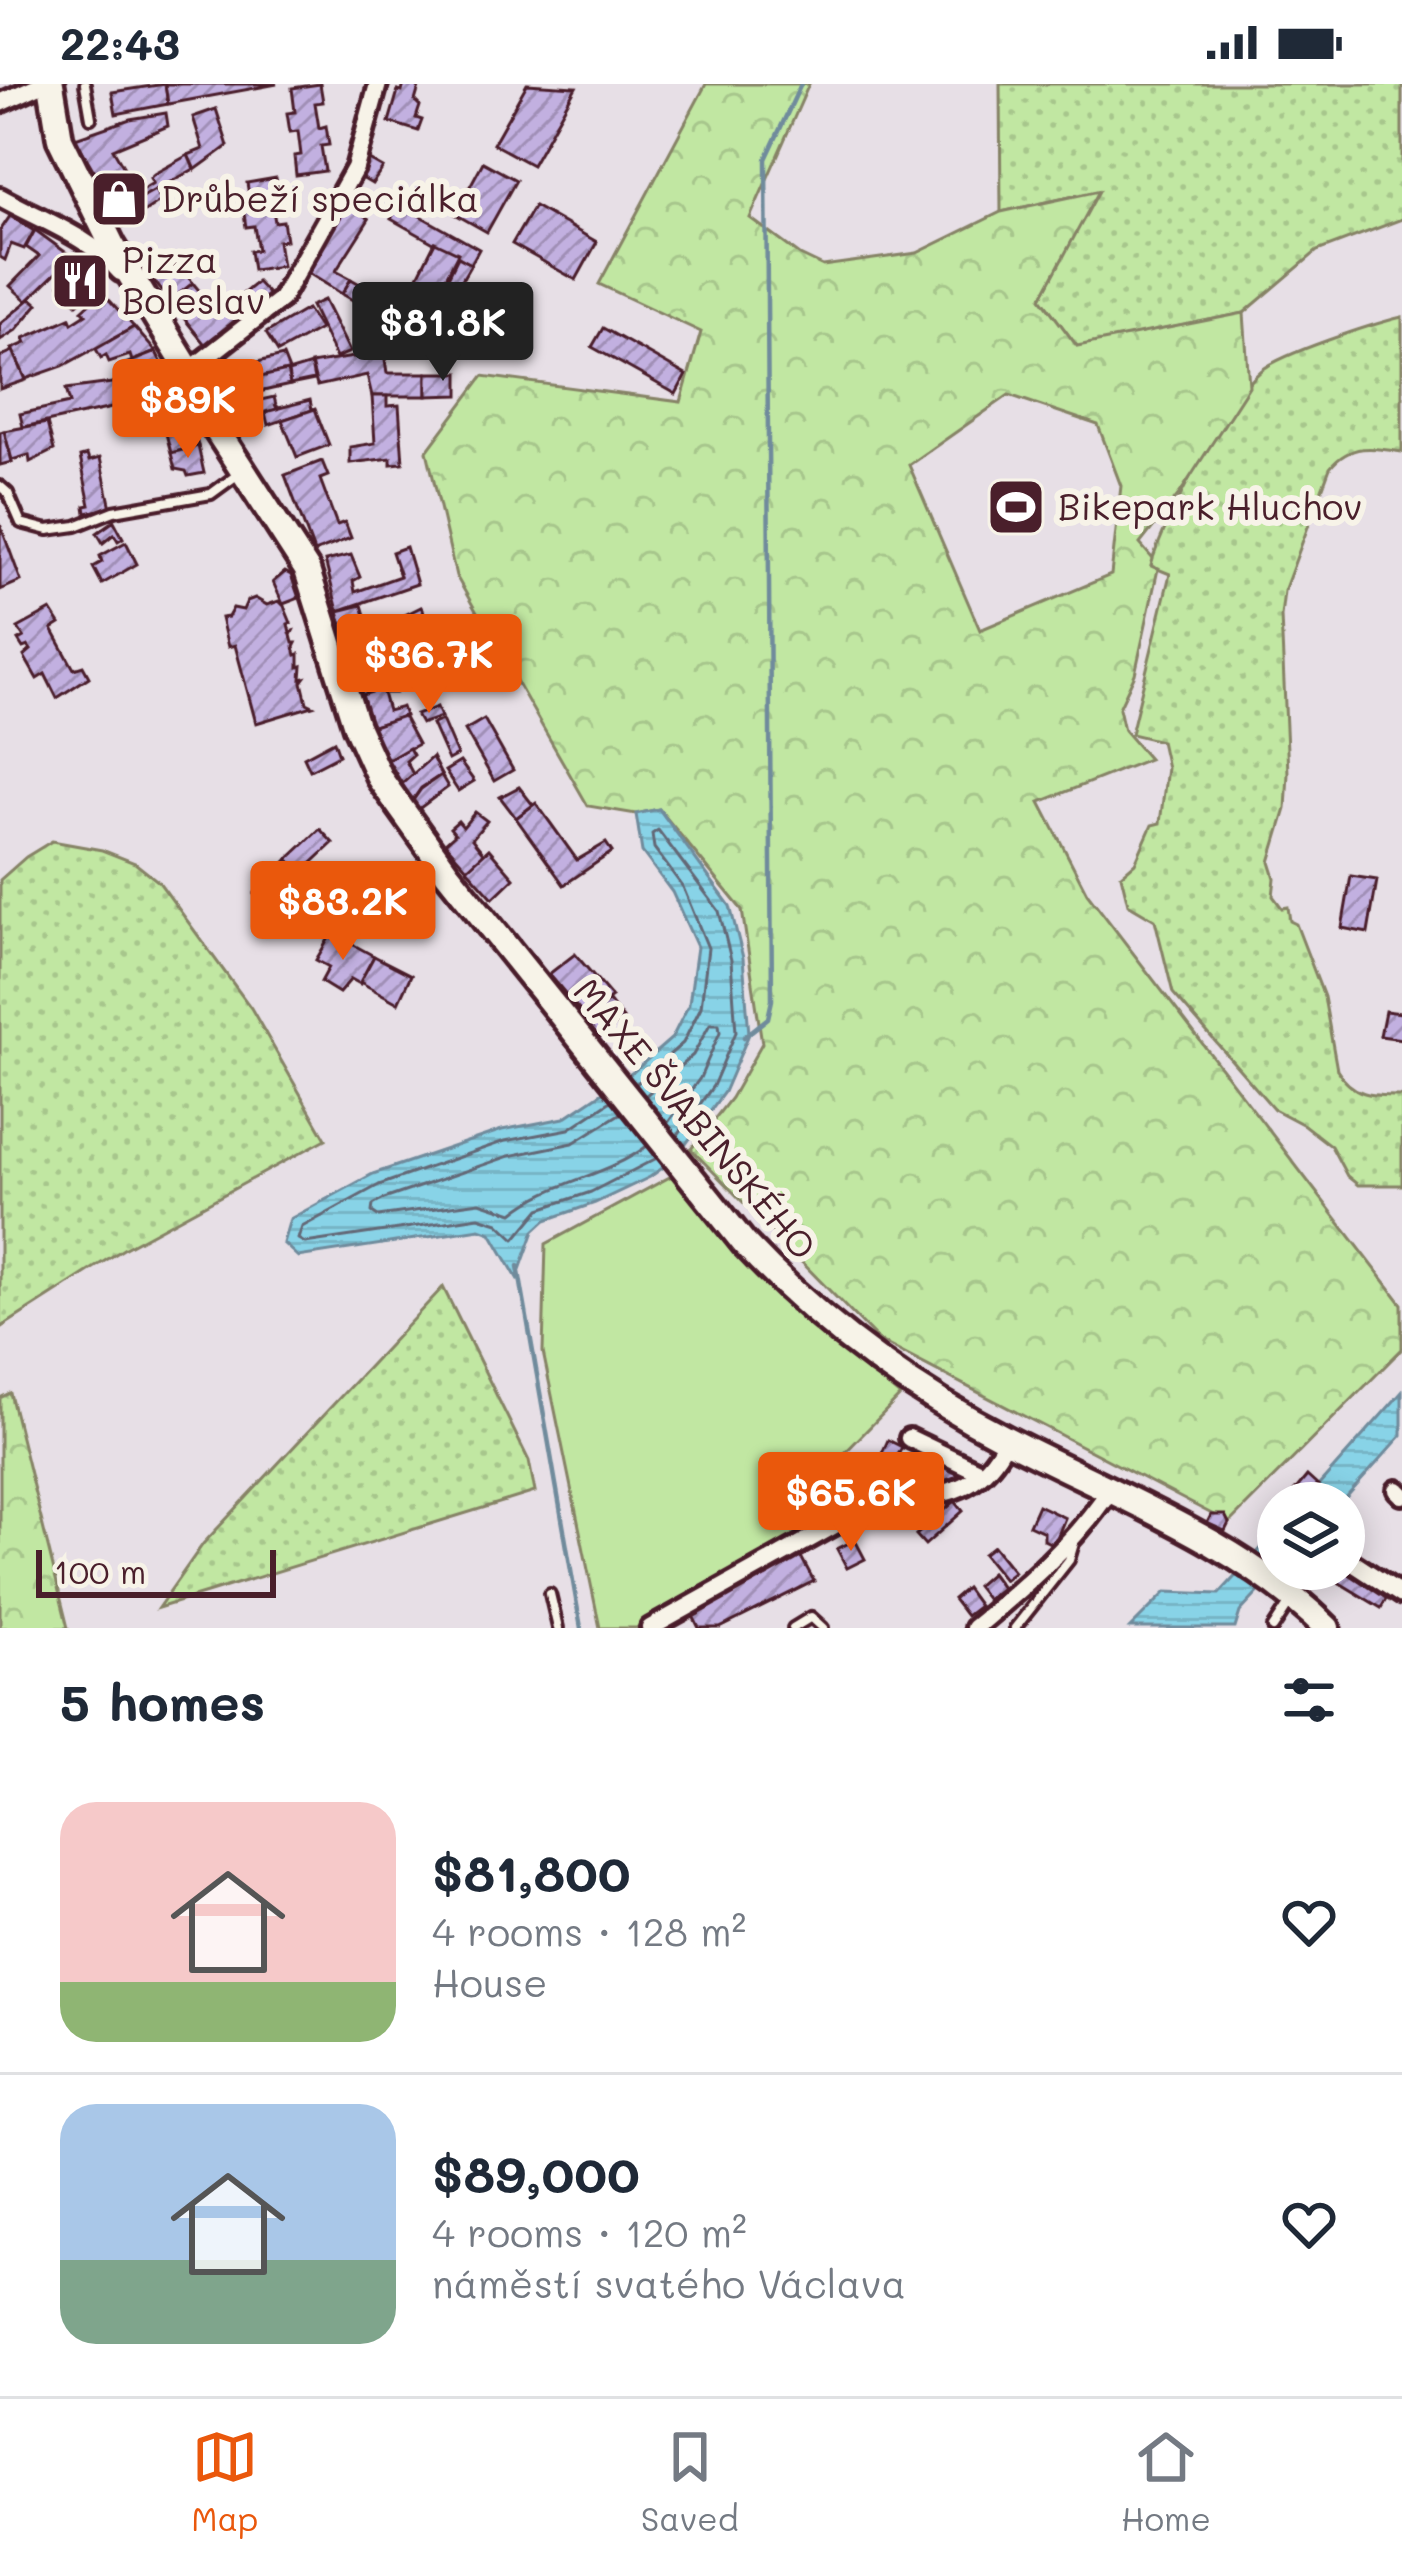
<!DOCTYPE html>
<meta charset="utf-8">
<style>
body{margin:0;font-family:Mali,sans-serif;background:#f6f6f7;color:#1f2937;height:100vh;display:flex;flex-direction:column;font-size:45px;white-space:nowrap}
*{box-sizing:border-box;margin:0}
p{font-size:39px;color:#747a83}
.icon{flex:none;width:66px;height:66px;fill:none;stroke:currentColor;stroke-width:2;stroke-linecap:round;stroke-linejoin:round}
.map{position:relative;height:1544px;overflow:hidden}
.details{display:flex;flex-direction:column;background:#fff;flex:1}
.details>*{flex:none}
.fabs{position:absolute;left:1257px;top:1398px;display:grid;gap:24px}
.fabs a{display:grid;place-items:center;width:108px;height:108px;border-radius:50%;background:#fff;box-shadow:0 6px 30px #0003;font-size:60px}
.scale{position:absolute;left:36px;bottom:30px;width:240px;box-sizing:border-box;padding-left:12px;border:6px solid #4a1f2b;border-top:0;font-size:33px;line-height:42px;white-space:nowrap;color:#4a1f2b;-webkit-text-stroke:9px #f7f3e8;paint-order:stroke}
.price{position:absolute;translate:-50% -102px;padding:0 27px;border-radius:12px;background:#ea580c;color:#fff;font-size:39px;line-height:78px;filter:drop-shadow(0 3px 6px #0008)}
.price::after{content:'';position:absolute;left:50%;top:72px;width:36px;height:27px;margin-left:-18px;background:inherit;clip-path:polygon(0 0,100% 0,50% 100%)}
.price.on{background:#222;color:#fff}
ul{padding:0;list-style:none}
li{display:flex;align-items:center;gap:36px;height:300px;padding:0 60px}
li+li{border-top:3px solid #e0e1e3}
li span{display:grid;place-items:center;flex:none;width:336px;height:240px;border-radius:36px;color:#555}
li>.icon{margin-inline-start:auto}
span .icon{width:144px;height:144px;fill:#fffc;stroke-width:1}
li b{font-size:51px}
h2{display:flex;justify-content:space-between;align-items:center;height:144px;padding:0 60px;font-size:51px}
.status{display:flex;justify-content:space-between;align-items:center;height:84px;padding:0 60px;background:#fff;direction:ltr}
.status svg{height:33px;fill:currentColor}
.dock{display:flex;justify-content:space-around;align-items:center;height:168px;border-top:3px solid #e0e1e3;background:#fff;font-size:33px;color:#747a83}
.dock a{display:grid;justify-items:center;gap:6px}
.dock .on{color:#ea580c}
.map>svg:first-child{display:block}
.grass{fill:url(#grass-dots);stroke:#868366;stroke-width:3}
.forest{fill:url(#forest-crowns);stroke:#868366;stroke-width:3;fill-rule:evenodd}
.park{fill:#c1e7a2;stroke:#868366;stroke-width:3}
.water{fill:url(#water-rules);stroke:#6f8b9c;stroke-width:3}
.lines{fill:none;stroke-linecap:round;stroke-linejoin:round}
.shore{stroke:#636776;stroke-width:3}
.stream{stroke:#6f8b9c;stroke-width:4.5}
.building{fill:url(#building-hatch);stroke:#4a1f2b;stroke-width:3}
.lane-casing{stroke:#4a1f2b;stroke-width:16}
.street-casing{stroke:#4a1f2b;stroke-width:26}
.secondary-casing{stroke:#4a1f2b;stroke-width:33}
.lane{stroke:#f7f3e8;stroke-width:8}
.street{stroke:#f7f3e8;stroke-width:16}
.secondary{stroke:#f7f3e8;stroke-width:24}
.labels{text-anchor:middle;stroke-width:12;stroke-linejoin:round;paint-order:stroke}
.poi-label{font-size:36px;fill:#4a1f2b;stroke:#f7f3e8;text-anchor:start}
.street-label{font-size:36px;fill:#4a1f2b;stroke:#f7f3e8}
</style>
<div class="status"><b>22:43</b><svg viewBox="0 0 49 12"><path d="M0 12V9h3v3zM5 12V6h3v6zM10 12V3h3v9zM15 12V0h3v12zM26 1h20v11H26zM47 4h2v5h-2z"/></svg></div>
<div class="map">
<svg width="1402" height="1544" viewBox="0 0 1402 1544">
<defs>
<pattern id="grass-dots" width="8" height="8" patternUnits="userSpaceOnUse" patternTransform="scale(3)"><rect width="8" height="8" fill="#c1e7a2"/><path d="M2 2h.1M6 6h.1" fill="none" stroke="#a7c68c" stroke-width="1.8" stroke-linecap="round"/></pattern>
<pattern id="forest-crowns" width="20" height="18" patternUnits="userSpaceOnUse" patternTransform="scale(3)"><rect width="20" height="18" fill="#c1e7a2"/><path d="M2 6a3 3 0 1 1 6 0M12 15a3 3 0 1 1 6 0" fill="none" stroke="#a7c68c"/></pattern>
<pattern id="water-rules" width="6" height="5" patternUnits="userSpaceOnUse" patternTransform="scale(3)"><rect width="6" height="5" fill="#88d3e7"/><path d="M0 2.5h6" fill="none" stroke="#77b5c6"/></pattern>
<pattern id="building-hatch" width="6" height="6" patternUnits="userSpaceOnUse" patternTransform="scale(3)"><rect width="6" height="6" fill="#c2b0e0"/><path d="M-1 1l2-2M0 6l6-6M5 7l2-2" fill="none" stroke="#a08fb6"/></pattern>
</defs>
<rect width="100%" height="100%" fill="#e7dfe6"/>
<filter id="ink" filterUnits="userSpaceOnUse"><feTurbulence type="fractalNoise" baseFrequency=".00833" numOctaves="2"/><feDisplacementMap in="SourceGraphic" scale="24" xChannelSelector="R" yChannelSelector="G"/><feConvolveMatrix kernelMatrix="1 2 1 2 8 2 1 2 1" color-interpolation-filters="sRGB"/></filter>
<g filter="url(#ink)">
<g class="grass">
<polygon points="1000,0 1402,0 1402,135 1317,167 1244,229 1077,263 1041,214 1097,107 1001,128"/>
<path d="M1402 233V368C1373 363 1350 359 1330 384L1284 507 1281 532 1288 689 1286 725 1270 778 1275 794 1273 812 1282 824 1288 823 1290 837 1296 840 1324 913 1337 986C1353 1013 1373 1012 1402 1012V1101H1358L1347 1092 1331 1062 1304 1041 1274 1025 1173 909 1155 836 1128 820 1121 791 1135 779 1152 741 1160 739 1167 684 1161 657 1131 650 1170 490 1150 482C1167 434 1224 318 1262 286 1283 269 1373 240 1402 233Z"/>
<polygon points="52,757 102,766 135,779 159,798 251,924 326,1055 125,1164 0,1244 0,796 26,773"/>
<polygon points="443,1203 529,1377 535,1408 158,1524 203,1460"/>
</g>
<g class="forest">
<path d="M706 0H809L750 134 800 171 823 182 917 169 1001 128 1099 107 1041 214 1077 262 1244 229 1249 302 1180 409 1140 460 1153 475 1151 482 1158 485 1135 590 1119 624 1124 646 1149 675 1040 718 1087 809 1402 1220V1265L1229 1439 878 1256 691 1065 731 1014 762 959 742 826 659 725 636 730 588 722 456 492 427 367 483 292 681 318 701 248 599 200ZM1009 311 1098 341 1121 402 1111 491 980 546 909 381Z"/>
<polygon points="10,1309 68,1544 0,1544 0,1314"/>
</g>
<path class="park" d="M679 1088 769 1203 900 1312 832 1382 828 1392C841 1409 867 1408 887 1408L636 1544H600L543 1268 546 1160Z"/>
<g class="water">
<polygon points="659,725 730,822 743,874 749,950 724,1008 675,1075 650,1093 595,1119 546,1136 534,1147 517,1194 491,1149 480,1145 298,1173 283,1159 290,1135 373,1090 502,1046 564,1034 633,988 672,954 689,920 697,863 672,808 642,768 636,730"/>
<polygon points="1402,1308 1402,1351 1341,1419 1303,1419"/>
<polygon points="1278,1446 1280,1485 1240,1528 1235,1544 1130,1544 1166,1508 1219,1510"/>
</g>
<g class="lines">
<g class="shore">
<polyline points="636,1000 683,959 701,923 708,864 683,803 654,764 652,750 658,746 719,827 731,876 736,948 713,1002 677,1052"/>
<polyline points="645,1012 693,971 710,940 719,940 720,948 700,994 667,1040"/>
<polyline points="611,1017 569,1045 505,1057 379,1101 302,1143 298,1155 305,1159 479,1133 498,1139 515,1155 540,1125 591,1108 657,1074"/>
<path d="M621 1029 573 1059 509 1072 384 1115 373 1121 372 1128 378 1132 480 1118 513 1129C552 1097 606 1093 647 1062"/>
</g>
<g class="stream">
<polyline points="744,953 768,934 772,916 766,75 801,0"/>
<polyline points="518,1182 581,1544"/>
</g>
</g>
<g class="building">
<polygon points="165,0 168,20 116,30 112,8"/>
<polygon points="165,0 277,0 168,20"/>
<polygon points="320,0 323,18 315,19 319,44 326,42 329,61 321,62 325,87 296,91 294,72 301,71 298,47 290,48 287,29 295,28 292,4"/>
<polygon points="404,0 420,0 415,17 420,22 416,34 422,36 418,47 389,38 398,7 402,8"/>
<polygon points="527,0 576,3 532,81 493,60"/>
<polygon points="216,25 228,62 195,86 188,71 203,65 193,33"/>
<polygon points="166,29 168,42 113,65 138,108 153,99 150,94 154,90 188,71 194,85 117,127 75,54 130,35"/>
<polygon points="369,76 383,84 372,100 360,93"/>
<polygon points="483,78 516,96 487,148 455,130"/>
<polygon points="276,94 279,113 271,114 275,138 283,137 286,156 278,157 282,182 253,186 250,167 258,166 254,142 246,143 243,124 251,123 247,99"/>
<polygon points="155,106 161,117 124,142 117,127"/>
<polygon points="347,116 369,135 336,187 351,195 342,210 305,187"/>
<polygon points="399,120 479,165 471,180 391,135"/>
<polygon points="534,122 597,158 576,196 512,160"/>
<polygon points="10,132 34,147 24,165 11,160 5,176 0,173 0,147"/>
<polygon points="35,146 72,173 27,217 10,202 39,172 26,163"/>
<polygon points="435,158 458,169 417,252 342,210 351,195 402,224"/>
<polygon points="458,173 471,180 453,211 442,205"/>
<polygon points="184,176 188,181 182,185 193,199 170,217 154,197"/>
<polygon points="79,181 98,202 77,220 59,200"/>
<polygon points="257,198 272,214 239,239 227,223"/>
<polygon points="193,199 218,230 227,223 239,239 207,263 170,217"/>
<polygon points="102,208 134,243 63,282 26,295 12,265 26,259 24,254 70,234 72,239 86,230 82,226"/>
<polygon points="31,214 38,220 16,246 0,256 0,240"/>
<polygon points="324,216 350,268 336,274 311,222"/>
<polygon points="307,225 320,245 278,268 266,249"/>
<polygon points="134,243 156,268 132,277 130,271 109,278 106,271 101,274 96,265"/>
<polygon points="603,244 686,291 676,310 592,263"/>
<polygon points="13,267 26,296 0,305 0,273"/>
<polygon points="156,268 174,303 180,303 184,310 144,318 140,309 133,312 135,319 23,343 20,330 70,319 66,305 112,299 131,292 125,280"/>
<polygon points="384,268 387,289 427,289 427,312 372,312 367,291 317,302 311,280"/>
<polygon points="227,270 232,284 283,272 289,287 230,300 228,291 221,292 217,274"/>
<polygon points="311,281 314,296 290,301 288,288"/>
<polygon points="287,287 290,301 259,308 261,316 274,313 277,325 237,339 230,316 234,315 230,300"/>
<polygon points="427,289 459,289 459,311 427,312"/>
<polygon points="228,291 234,315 209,321 203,297"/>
<polygon points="184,310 191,336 164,342 154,316"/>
<polygon points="372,312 387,312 387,322 399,321 403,379 391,380 391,374 350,379 350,363 375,359"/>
<polygon points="310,316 312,326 268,341 265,328 277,325 275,320 279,324"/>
<polygon points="315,325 329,361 297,373 282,336"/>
<polygon points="191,336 198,362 171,369 164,342"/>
<polygon points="47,339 54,366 30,378 29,371 12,376 4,347"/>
<polygon points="4,347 12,378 0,381 0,348"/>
<polygon points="198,362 204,389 188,392 186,387 175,385 171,369"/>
<polygon points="87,371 89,377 100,374 111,424 86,429 85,422 90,421 80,373"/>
<polygon points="322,377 328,392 320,395 337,441 345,438 351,454 314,468 285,391"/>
<polygon points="114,437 123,454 118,457 114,450 103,459 97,449"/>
<polygon points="0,440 21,497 0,506"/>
<polygon points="126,458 137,480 102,500 93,483 102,478 100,472"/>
<polygon points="406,463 417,500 338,527 325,477 351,471 360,493 353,497 355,508 400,492 392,468"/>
<polygon points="285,488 291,491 299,514 283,520 273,498"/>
<polygon points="255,514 267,521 279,517 284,522 291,539 288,540 290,548 293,547 291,551 293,559 296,559 294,563 296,571 299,570 299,583 302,582 301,595 305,594 302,598 307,619 313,622 256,639 235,561 228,563 221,534 228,533 233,524 243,526 247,517"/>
<polygon points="362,521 386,604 362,611 338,527"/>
<polygon points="421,523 452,580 431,591 399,534"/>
<polygon points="51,526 60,540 52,545 69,576 74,585 83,582 89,593 57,614 45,590 37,595 24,572 31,566 28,562 23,564 18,556 24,553 18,544"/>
<polygon points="388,603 394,609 383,609 388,627 402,623 405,632 370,643 362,611"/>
<polygon points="437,623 441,633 421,640 416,631"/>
<polygon points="403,632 418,660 388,676 370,643"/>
<polygon points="484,635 513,686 494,697 465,646"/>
<polygon points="442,636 457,671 448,676 432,640"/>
<polygon points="334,657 339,671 310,686 304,673"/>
<polygon points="409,664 413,671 406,677 414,692 402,700 388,676"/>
<polygon points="432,673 441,691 421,704 412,717 402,700"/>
<polygon points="460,678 474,697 458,707 445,687"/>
<polygon points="441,691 448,703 416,727 412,718 421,705"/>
<polygon points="519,703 533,721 516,734 500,713"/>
<polygon points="536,719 577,776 606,759 612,768 564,801 516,734"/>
<polygon points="475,728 487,737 472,755 484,770 468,785 445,759 455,750 450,744 458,737 463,743"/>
<polygon points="320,745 333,759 301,789 288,775"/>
<polygon points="489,765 514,794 493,814 467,785"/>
<polygon points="288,775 301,789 283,808 270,794"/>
<polygon points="1351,792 1377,796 1368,849 1342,844"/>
<polygon points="270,794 283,808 267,823 254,810"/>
<polygon points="332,849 374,872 360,900 351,895 339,909 321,898 329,883 316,876"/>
<polygon points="575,870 612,913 585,933 549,890"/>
<polygon points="374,872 411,891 398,919 360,898"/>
<polygon points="609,917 623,935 599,954 585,936"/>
<polygon points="1385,927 1402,929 1402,955 1380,952"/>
<polygon points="888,1356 902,1363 887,1394 874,1387"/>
<polygon points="934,1376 961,1388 961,1396 936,1408 926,1395"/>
<polygon points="900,1382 909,1385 899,1409 888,1409"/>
<polygon points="1307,1392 1318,1402 1300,1419 1291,1411"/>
<polygon points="955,1417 963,1427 925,1461 916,1451"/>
<polygon points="1038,1421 1065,1434 1054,1461 1044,1456 1044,1448 1029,1441"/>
<polygon points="1211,1431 1225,1431 1229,1439 1225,1447 1207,1439"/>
<polygon points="855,1456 865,1475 847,1484 837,1465"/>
<polygon points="993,1462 1014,1488 1004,1496 983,1470"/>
<polygon points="800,1471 814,1497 720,1544 699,1544 690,1526"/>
<polygon points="1329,1485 1344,1485 1388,1512 1381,1524 1325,1490"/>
<polygon points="991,1489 1002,1504 987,1516 976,1502"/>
<polygon points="966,1504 979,1522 966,1532 953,1515"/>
</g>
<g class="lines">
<g class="lane-casing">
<g id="lane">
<polyline points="85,0 91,34"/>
<polyline points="0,402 8,409 21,439 48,446 76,442 114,427 211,410 237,391"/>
<polyline points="550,1510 558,1544"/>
<polyline points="793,1544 811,1533 823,1544"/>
<polyline points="1015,1544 1069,1476 1074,1459"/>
<polyline points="1273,1544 1290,1518"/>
</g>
</g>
<g class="street-casing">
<g id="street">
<polyline points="0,19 42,0"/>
<path d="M0 113C39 135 91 153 120 188"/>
<polyline points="189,287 281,215 355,84 378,0"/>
<polyline points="909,1354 982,1389"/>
<polyline points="1397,1406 1402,1411"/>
<polyline points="1344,1473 1402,1511"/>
<path d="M650 1544 858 1428C920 1402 971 1428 1007 1355"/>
<path d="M974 1544C1022 1504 1075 1459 1109 1407"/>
</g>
</g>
<g class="secondary-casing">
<path id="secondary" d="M51 0 60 55 112 161 189 287 212 339 307 486 356 642 380 695 448 790 744 1159C820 1240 907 1304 1006 1355 1112 1410 1242 1459 1327 1544"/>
</g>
<use href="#lane" class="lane"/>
<use href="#street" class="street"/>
<use href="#secondary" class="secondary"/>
</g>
</g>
<defs>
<g id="shop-square" transform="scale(3)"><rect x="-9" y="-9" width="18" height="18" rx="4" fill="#4a1f2b" stroke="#f7f3e8"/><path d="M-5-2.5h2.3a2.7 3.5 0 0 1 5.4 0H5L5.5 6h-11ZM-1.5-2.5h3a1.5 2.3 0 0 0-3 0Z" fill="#fff"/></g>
<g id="restaurant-square" transform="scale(3)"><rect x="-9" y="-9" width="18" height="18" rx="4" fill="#4a1f2b" stroke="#f7f3e8"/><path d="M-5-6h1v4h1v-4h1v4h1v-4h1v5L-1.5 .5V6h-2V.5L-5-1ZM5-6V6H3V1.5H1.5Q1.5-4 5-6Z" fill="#fff"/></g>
<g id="stadium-square" transform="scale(3)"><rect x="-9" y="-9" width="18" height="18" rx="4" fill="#4a1f2b" stroke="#f7f3e8"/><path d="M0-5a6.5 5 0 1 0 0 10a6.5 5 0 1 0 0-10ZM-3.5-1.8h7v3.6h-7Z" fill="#fff"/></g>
</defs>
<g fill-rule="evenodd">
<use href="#shop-square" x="119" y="115"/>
<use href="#restaurant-square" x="80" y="197"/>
<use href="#stadium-square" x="1016" y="423"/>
</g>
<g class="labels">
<g class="poi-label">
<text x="161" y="128">Drůbeží speciálka</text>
<text x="122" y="189">Pizza<tspan x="122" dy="41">Boleslav</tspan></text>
<text x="1058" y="436">Bikepark Hluchov</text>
</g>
<g class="street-label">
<text transform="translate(695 1035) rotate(50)" y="13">MAXE ŠVABINSKÉHO</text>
</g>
</g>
</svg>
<div class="fabs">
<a><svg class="icon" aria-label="layers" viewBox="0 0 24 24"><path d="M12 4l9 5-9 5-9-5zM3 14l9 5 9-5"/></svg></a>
</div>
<div class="scale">100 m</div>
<b class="price on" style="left:443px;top:300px">$81.8K</b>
<b class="price" style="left:188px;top:377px">$89K</b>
<b class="price" style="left:429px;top:632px">$36.7K</b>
<b class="price" style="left:343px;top:879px">$83.2K</b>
<b class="price" style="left:851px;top:1470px">$65.6K</b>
</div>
<section class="details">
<h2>5 homes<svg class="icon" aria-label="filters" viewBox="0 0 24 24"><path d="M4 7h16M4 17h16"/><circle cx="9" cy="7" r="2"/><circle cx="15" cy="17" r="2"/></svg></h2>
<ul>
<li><span style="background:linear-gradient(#f6c9c9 75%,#8fb573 0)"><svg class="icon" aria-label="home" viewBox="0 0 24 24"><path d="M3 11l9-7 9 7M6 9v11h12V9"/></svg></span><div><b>$81,800</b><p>4 rooms · 128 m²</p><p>House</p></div><svg class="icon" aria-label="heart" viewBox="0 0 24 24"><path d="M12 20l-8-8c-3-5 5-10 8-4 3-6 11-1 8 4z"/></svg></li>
<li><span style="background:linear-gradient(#a9c7e8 65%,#7fa58c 0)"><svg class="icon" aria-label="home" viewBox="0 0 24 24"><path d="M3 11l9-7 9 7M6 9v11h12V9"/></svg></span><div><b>$89,000</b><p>4 rooms · 120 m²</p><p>náměstí svatého Václava</p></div><svg class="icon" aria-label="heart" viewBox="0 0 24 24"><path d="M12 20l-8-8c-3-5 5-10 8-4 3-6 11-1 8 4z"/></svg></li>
</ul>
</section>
<nav class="dock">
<a class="on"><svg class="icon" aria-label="map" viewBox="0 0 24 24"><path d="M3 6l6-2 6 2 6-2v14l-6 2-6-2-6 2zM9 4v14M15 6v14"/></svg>Map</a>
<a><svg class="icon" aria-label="saved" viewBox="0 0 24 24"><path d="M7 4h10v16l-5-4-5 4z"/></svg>Saved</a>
<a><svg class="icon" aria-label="home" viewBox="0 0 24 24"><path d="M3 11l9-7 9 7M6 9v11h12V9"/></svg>Home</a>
</nav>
